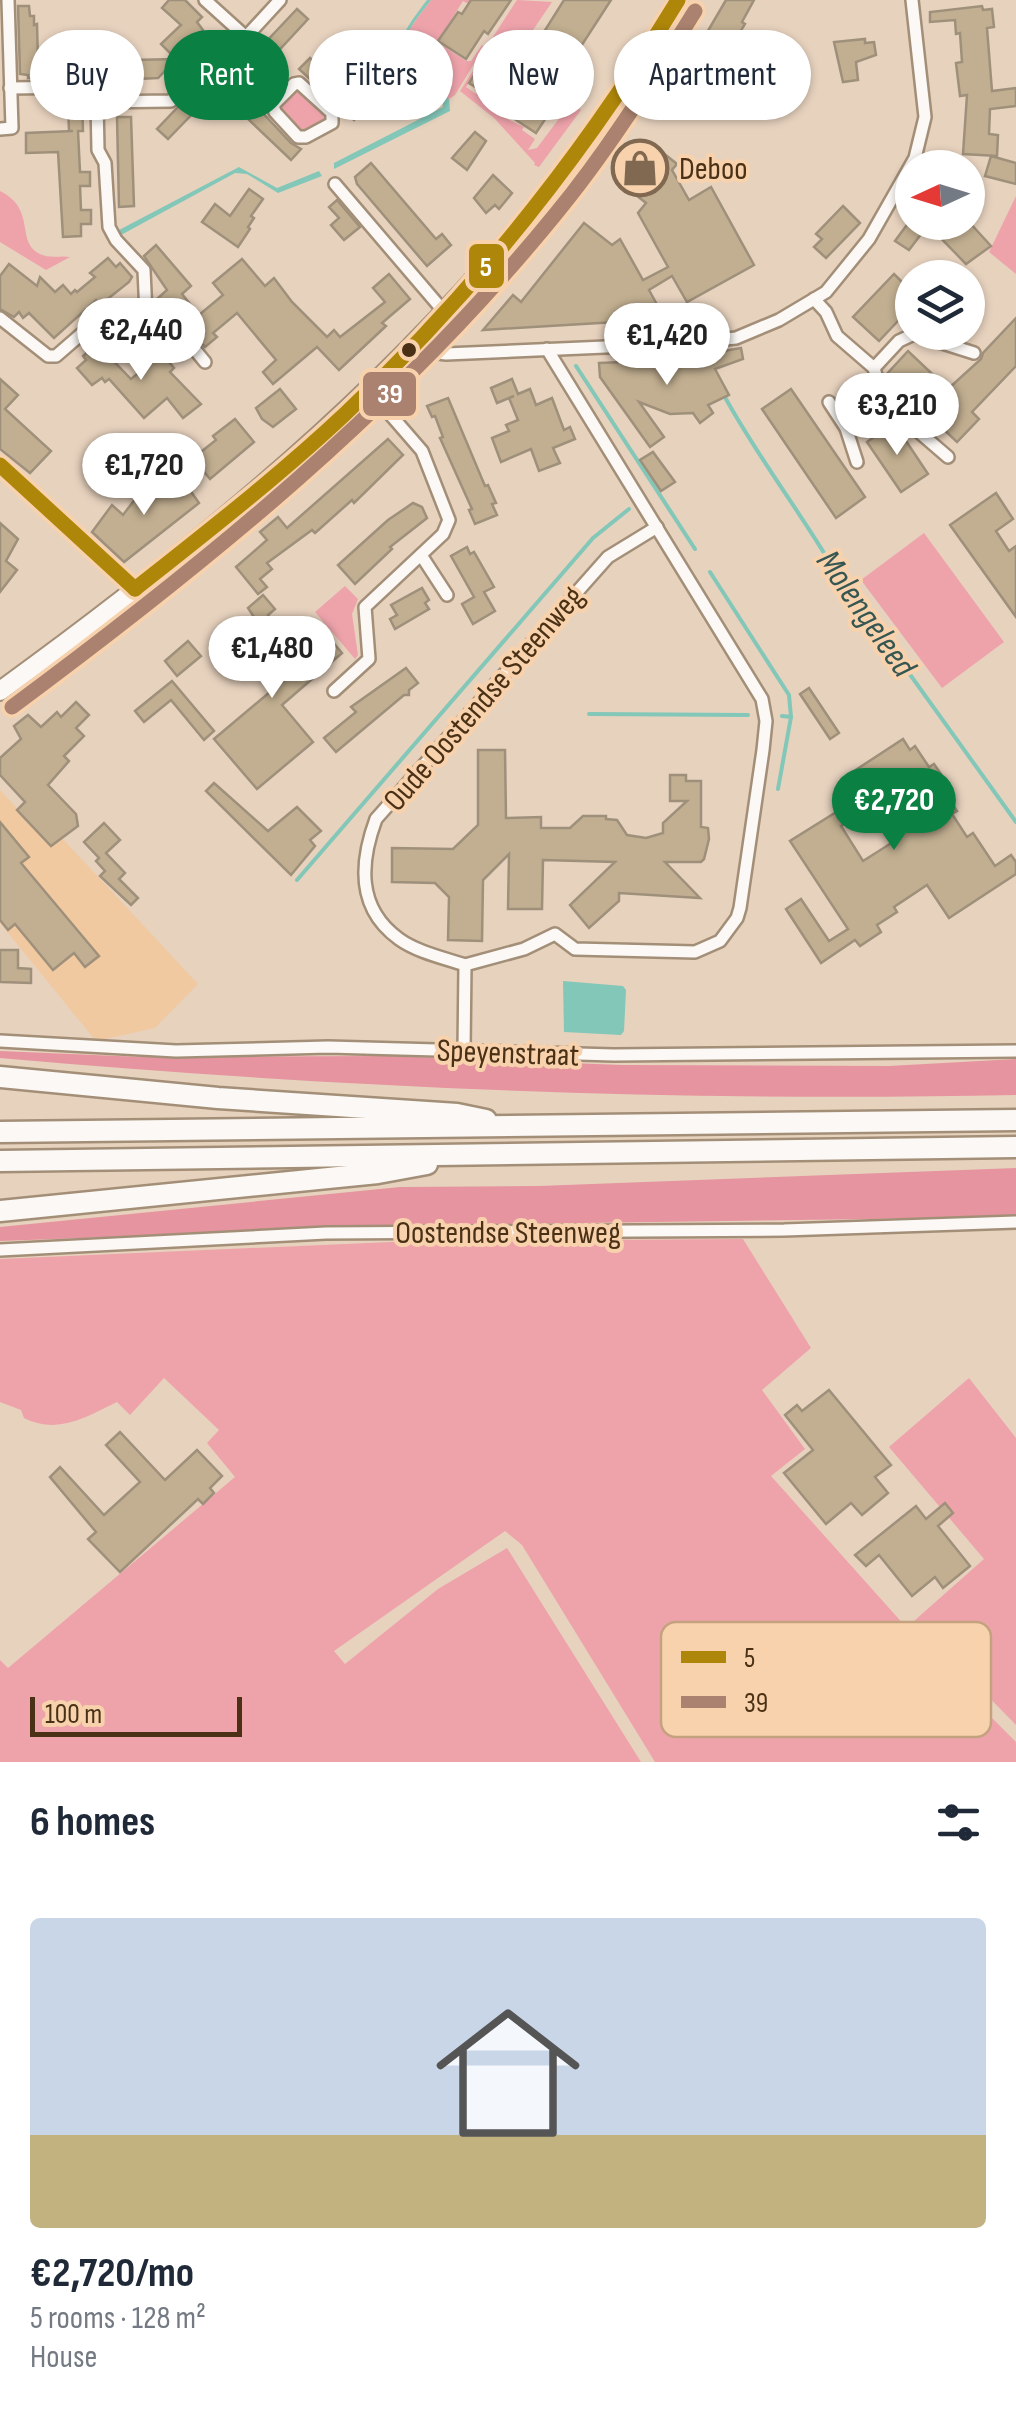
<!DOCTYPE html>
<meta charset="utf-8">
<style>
body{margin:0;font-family:"Sofia Sans Condensed",sans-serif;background:#f2f2f3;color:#1f2937;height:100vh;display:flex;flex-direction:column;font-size:38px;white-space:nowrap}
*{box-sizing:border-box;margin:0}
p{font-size:32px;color:#747a83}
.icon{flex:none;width:55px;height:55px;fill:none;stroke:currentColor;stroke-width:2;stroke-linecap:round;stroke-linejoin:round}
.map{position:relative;height:1762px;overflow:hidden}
.sheet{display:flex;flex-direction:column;background:#fff;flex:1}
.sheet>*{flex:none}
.guide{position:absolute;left:30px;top:30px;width:958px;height:90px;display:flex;gap:20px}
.needle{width:65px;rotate:266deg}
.tools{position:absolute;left:895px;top:150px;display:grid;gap:20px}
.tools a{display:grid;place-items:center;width:90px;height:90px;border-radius:50%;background:#fff;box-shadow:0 2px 8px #0004;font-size:50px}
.scale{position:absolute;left:30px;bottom:25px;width:212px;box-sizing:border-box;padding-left:10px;border:5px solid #4a3116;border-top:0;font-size:28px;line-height:35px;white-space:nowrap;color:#4a3116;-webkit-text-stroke:8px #f8d2ad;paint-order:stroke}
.price{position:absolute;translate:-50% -85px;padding:0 22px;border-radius:35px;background:#fff;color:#222;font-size:32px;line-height:65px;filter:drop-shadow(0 2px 5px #0008)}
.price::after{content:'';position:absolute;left:50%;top:60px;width:30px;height:22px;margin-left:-15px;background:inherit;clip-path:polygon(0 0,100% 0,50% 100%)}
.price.active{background:#0b8043;color:#fff}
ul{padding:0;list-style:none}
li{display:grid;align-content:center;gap:20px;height:530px;padding:0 30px}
li span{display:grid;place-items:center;height:310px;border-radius:10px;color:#555}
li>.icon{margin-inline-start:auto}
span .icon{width:180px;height:180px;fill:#fffc;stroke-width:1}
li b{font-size:42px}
h2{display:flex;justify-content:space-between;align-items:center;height:120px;padding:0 30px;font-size:42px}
.chip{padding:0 35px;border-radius:45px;background:#fff;box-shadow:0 2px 8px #0004;font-size:35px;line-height:90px}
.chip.active{background:#0b8043;color:#fff}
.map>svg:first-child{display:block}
.built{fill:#f1c9a1}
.green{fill:#eea3ab}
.forest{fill:#e6949f}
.water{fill:#83c7b8}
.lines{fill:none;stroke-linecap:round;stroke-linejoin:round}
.stream{stroke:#83c7b8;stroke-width:4}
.building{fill:#c2af91;stroke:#9f907b;stroke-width:2.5}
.street-casing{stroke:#a38f78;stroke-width:16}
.primary-casing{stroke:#a38f78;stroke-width:22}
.highway-casing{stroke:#a38f78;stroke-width:25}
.street{stroke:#fbf8f5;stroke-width:11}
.primary{stroke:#fbf8f5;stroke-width:18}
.highway{stroke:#fbf8f5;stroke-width:20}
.bus-1-casing{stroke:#f8d2ad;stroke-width:22}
.bus-2-casing{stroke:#f8d2ad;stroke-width:22}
.bus-1{stroke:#ae860a;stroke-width:15}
.bus-2{stroke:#aa826f;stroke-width:15}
.bus-dot{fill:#4a3116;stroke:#f8d2ad;stroke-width:4}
.labels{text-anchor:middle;stroke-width:8;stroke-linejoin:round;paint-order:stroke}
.poi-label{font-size:32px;fill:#4a3116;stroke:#f8d2ad;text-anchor:start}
.street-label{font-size:32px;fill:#4a3116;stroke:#f8d2ad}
.water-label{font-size:35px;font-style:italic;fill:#365652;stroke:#f8d2ad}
.key{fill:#f8d2ad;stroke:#c4a280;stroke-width:2.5}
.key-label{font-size:28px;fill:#4a3116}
.line-badge{stroke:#f8d2ad;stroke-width:4}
.badge-label{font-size:28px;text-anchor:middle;font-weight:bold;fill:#fff}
</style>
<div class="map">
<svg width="1016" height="1762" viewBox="0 0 1016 1762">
<rect width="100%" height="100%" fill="#e7d2be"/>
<polygon class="built" points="0,790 51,845 61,837 198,984 155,1028 96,1041 0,923"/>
<g class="green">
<path d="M431 0H471L469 4 463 1 437 42 466 61H471L482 45 484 47 455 95 449 99C437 92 422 88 413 79 384 54 415 22 431 0Z"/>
<polygon points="517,0 552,2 512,61 487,46"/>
<polygon points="487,49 505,60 502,65 487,55 466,87 476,94 480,90 493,98 490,103 500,109 497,114 524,127 522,130 535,139 528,150 537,148 564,112 560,104 556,105 558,101 534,85 537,80 581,110 539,167 534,165 535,163 494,118 460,91"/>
<polygon points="294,90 300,90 327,114 324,123 304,132 283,113 281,104"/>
<path d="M0 191C37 209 15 242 40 254 50 259 62 255 70 257L46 270 0 242Z"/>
<polygon points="1016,196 1016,274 989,252"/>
<polygon points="924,533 1004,642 942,688 861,580"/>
<polygon points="345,586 358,599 352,614 358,655 355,659 315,612"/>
<path d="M743 1239 811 1348 762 1390 805 1449 771 1476 948 1674 1016 1742V1762H655L522 1545 505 1531 334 1651 345 1664 438 1589 507 1548 641 1762H0V1660L8 1668 235 1477 207 1443 219 1430 164 1378 130 1415 117 1402C86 1417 58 1435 24 1418L21 1410 0 1402V1259L414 1241Z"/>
<polygon points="969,1378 1016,1438 1016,1725 914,1621 984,1559 889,1447"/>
</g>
<g class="forest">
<path d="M0 1051 141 1057 391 1056 621 1065 889 1066 1016 1059V1095C677 1102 338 1088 0 1058Z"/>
<polygon points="1016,1168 1016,1217 443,1225 0,1241 0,1227 400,1187 539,1186"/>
</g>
<g class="water">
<path d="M427 0H431C415 21 385 54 413 79 422 88 437 92 449 99L450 111 334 169V163L443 107 442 100C433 94 422 90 414 84 380 58 409 24 427 0Z"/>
<polygon points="239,167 277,188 319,171 322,176 278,193 247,174 235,173 121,235 119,230"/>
<polygon points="563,981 623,986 626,990 624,1031 621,1035 564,1032"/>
</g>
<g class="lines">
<g class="stream">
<polyline points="669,324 695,323"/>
<polyline points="576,366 695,549"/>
<path d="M726 399C758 457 798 509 832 566L1016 822"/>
<polyline points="710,572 789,695 791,717"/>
<polyline points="589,714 748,715"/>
<polyline points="778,789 791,717 782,716"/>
<polyline points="297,880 593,538 629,509"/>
</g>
</g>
<g class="building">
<polygon points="169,0 185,0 202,17 197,22 203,30 200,35 158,78 138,79 138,89 124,89 124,79 100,79 101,90 98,90 82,78 28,78 28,75 20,74 18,6 29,6 30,16 34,16 34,25 37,24 38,62 176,59 161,44 181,25 162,8"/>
<polygon points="471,0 511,0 488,34 484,31 466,59 438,41 458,12 462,14"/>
<polygon points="564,0 611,0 563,74 541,60 527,81 557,101 536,133 490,103 493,98 469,83 484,60 493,67 496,62 517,75"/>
<polygon points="726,0 754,0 742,22 745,24 711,80 683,62 690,50 695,53"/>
<polygon points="982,6 983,10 992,9 994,27 987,28 992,91 1016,88 1016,106 990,109 989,134 998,135 997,156 963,154 967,95 960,96 956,63 962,62 960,33 956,34 955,20 930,22 930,12"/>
<polygon points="297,9 308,19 257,74 246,63"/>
<polygon points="865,39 865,43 874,42 876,55 856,62 858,80 843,82 834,42"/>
<polygon points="310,58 364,110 354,120 299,69"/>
<polygon points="219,64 230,75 168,139 157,129"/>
<polygon points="77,96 82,101 83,131 78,131 80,172 90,172 90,186 80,186 81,210 91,210 91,224 81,224 81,236 63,237 58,152 26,153 26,133 73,131 69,131 68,105 63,105 63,97"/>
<polygon points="258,108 291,143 301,149 291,160 248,119"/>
<polygon points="117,117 131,117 134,206 119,207"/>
<polygon points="475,132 486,141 467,170 452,158"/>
<polygon points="657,148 677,164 672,170 689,200 711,187 754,265 687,302 672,276 649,290 665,319 483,330 513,295 521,302 584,223 612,245 620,239 643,280 668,267 638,213 646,203 626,187 624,169 639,150"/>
<polygon points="991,156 1016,163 1016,184 985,176"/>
<polygon points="371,163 436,239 442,234 451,245 427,266 357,184 355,177"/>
<polygon points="493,175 512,193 499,209 495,205 486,213 474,198"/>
<polygon points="249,189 263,199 251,216 254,218 248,227 250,229 238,247 202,222 215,204 230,216"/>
<polygon points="337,200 360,227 344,240 331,225 339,218 329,207"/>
<polygon points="843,206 860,223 826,258 814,247 822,239 816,234"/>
<polygon points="909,222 969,222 991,246 966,264 928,225 909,250 895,241"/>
<polygon points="156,245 191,286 182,294 199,315 223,295 213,283 242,259 265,286 274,278 292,302 327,337 334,330 340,337 385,302 373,288 389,274 410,299 382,323 386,326 339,370 317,347 273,384 263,372 276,360 237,313 213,333 217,337 205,347 192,332 184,330 176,316 158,298 167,290 144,256"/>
<polygon points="108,258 116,267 120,263 132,277 129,282 100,305 96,300 54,338 29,313 23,318 19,312 14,317 0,309 0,276 9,264 37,286 40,277 55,292 63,285 71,294 75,290 77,292 95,277 90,273"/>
<polygon points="894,274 912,292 912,306 879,341 853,317"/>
<polygon points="1016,318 1016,366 972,412 979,419 957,442 886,375 908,351 948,389 981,359 983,353"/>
<polygon points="97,344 131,379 162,354 174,368 170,372 201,404 183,418 167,398 144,418 109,379 105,382 102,378 92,385 77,368 86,360 83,356"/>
<polygon points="741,348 743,359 715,369 729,395 708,405 713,413 700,423 693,413 670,414 639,402 664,437 650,447 600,377 599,363 702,359 701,355"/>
<polygon points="0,379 18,395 5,409 51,451 30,473 0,449"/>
<polygon points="512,379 518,394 530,389 536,405 552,398 564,430 570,427 575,439 553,448 560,463 539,471 531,449 501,462 492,438 509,431 506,425 518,420 509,398 514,396 497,403 491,388"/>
<polygon points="280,389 296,409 273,427 262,419 256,408"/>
<polygon points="791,389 865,497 836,518 762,409"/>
<polygon points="448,398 485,486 488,485 496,503 492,504 497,515 475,524 469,510 472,509 440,438 443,437 435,416 432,417 427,406"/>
<polygon points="235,419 254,442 210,479 201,468 195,473 187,463 216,440 213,436"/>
<polygon points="894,423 928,474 901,492 867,442"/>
<polygon points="388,439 403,455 354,503 352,500 315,533 312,530 267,563 272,569 260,579 267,587 258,594 236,567 267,540 260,532 278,517 287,528"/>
<polygon points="653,452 675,482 661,491 640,460"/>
<polygon points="148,475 163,492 172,485 176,490 185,483 199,503 124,562 92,532 112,505 123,515 139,494 134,489"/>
<polygon points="996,493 1013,519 996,531 1009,551 1016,546 1016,617 950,525"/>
<polygon points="413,503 422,507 427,518 390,547 392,549 355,584 338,565 388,520"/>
<polygon points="0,523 18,539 6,561 17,570 0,592"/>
<polygon points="467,547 470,554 474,552 494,587 484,592 495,611 473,624 462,604 474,597 451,556"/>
<polygon points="422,588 429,600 425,603 429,609 395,629 390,619 397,615 391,605"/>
<polygon points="263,595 275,609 268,615 302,660 330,639 342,653 282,705 313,742 257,789 214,739 283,681 274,669 286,659 272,643 251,660 230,636 254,617 248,608"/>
<polygon points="188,641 201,656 177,676 165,661"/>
<polygon points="406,668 418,683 409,690 409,695 404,695 336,752 324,738 356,712 351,707"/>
<polygon points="172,681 214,731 204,740 171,700 144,722 135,711"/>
<polygon points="809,688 839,733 830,739 800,694"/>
<polygon points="76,702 89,715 76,728 84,736 64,756 69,761 48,785 76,814 78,826 51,846 17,810 25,802 0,775 0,758 21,739 14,726 28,715 41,727 57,712 61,717"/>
<polygon points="903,739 910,750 915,746 929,767 934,764 949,786 943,790 957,811 952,814 967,837 973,833 995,866 1011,855 1016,862 1016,874 949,918 927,885 894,907 897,912 877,925 881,932 860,946 855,940 821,963 786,909 801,899 829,941 848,929 790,841 838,811 846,823 841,826 863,861 893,842 848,775"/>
<polygon points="478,750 505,750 506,818 541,817 541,828 570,828 583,816 606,816 606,819 617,820 627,835 646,838 663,833 663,823 687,801 670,801 670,775 686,775 686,781 701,781 701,827 708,828 709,839 704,859 701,862 665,862 700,898 619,893 619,901 589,928 570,905 615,862 543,860 542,909 508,909 509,854 483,880 482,941 448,940 449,897 435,883 392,882 392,848 453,849 478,825"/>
<polygon points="214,783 268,831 297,807 321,831 310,840 315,846 291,875 206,791"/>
<polygon points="0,822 29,857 21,863 99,956 85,967 74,953 53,970 15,924 8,930 0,920"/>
<polygon points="104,823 120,840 106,853 125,873 119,879 138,898 131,905 100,876 105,871 96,861 99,858 84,842"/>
<polygon points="0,950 18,950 18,968 31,969 31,983 0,982"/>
<polygon points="829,1390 891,1465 875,1477 888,1493 862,1515 851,1503 826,1524 784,1473 813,1450 785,1415 797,1405 802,1411"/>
<polygon points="120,1432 165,1480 197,1450 222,1476 210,1488 214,1493 203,1504 198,1499 120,1572 88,1539 96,1532 50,1477 60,1467 104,1515 140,1482 106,1445"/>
<polygon points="945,1503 953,1513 938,1526 970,1566 943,1588 935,1577 912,1596 879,1555 866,1566 855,1555 916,1506 926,1519"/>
</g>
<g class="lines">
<g class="street-casing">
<g id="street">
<polyline points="205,0 246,37"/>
<polyline points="219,49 273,105 275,112 298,137 306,137 332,123 332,113 299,83 294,84 273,105"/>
<polyline points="10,88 81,87 97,102 171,101 225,41 246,37 280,0"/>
<polyline points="97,102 98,150 105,163 109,227 116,240 144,270 147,336"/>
<polyline points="0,129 12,128 8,0"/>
<polyline points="335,184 446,314"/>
<polyline points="814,299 826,312 837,336 874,368 883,401 948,457"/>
<polyline points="0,318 48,356 56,356 86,330 187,340 205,362"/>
<polyline points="421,340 438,353 446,354 674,344 736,338 779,320 826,292 869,239 915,158 925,117 912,0"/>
<polyline points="874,368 899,341 914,334 974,353"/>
<polyline points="829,402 846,428 857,462"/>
<polyline points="846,428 883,401"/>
<polyline points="0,465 135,589"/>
<polyline points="421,555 447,595"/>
<polyline points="334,691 369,659 365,607 443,534 449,520 422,451 370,391"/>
<polyline points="465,965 524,949 555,934 575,949 695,952 720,941 737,918 740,908 763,750 766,721 762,699 547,349"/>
<polyline points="0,1041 176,1051 328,1047 614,1055 1016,1051"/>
<path d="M464 1051 465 965C444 958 417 952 399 939 356 908 360 862 376 819L608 557 657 527"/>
<polyline points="0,1250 326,1233 784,1230 1016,1222"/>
</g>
</g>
<g class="primary-casing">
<path id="primary" d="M0 691C264 500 514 286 678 0"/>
</g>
<g class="highway-casing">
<g id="highway">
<polyline points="0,1077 218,1098 457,1114 486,1120"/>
<polyline points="0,1132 1016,1120"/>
<polyline points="0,1161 1016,1147"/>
<polyline points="0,1211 378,1173 427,1164"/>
</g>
</g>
<use href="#street" class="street"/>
<use href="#primary" class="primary"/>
<use href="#highway" class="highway"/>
<g class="bus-1-casing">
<g id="bus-1">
<polyline points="0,465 135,589"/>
<path d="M135 589C207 532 279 476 345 414 476 291 585 153 678 0"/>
</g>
</g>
<g class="bus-2-casing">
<path id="bus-2" d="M12 707C209 561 398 407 554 216 607 152 651 81 695 11"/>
</g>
<use href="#bus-1" class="bus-1"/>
<use href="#bus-2" class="bus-2"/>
</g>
<defs>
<g id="shop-ring" transform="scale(2.875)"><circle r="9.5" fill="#f8d2ad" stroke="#816951" stroke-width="1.5"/><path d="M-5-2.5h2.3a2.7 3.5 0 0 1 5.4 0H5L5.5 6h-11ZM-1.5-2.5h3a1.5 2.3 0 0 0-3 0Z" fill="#816951"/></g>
</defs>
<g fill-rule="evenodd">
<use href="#shop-ring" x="640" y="168"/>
</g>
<circle class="bus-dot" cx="409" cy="350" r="9"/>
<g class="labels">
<g class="poi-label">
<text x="679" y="179">Deboo</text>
</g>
<g class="street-label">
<text transform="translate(483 698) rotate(-49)" y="11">Oude Oostendse Steenweg</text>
<text transform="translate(508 1052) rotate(2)" y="11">Speyenstraat</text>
<text x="508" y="1243">Oostendse Steenweg</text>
</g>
<g class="water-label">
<text transform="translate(867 613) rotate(55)" y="12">Molengeleed</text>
</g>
</g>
<rect x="661" y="1622" width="330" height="115" rx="15" class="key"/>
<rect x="681" y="1651" width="45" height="12" fill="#ae860a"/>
<rect x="681" y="1696" width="45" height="12" fill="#aa826f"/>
<g class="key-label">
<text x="744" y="1667">5</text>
<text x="744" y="1712">39</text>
</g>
<g class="line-badge">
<rect x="467" y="242" width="39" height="48" rx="10" fill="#ae860a"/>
<rect x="361" y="370" width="57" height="48" rx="10" fill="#aa826f"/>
</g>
<g class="badge-label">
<text x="486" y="276">5</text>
<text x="390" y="403">39</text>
</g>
</svg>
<div class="tools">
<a><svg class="needle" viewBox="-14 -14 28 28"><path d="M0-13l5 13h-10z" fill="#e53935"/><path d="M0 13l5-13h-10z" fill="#747a83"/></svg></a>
<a><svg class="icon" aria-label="layers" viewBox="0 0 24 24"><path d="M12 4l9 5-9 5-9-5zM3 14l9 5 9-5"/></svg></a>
</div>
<div class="scale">100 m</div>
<b class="price" style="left:141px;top:383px">€2,440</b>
<b class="price" style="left:667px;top:388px">€1,420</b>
<b class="price" style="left:897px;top:458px">€3,210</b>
<b class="price" style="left:144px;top:518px">€1,720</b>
<b class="price" style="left:272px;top:701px">€1,480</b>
<b class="price active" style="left:894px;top:853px">€2,720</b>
<div class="guide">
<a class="chip">Buy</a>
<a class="chip active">Rent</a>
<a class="chip">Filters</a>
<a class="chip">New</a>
<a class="chip">Apartment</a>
</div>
</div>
<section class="sheet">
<h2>6 homes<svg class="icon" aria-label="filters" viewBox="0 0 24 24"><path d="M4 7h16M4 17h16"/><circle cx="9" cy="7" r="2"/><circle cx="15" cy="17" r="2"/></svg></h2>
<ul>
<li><span style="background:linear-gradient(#c9d6e8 70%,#c2b280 0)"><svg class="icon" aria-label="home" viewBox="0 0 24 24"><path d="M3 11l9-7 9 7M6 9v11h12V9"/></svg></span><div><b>€2,720/mo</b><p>5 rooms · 128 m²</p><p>House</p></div></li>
</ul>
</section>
